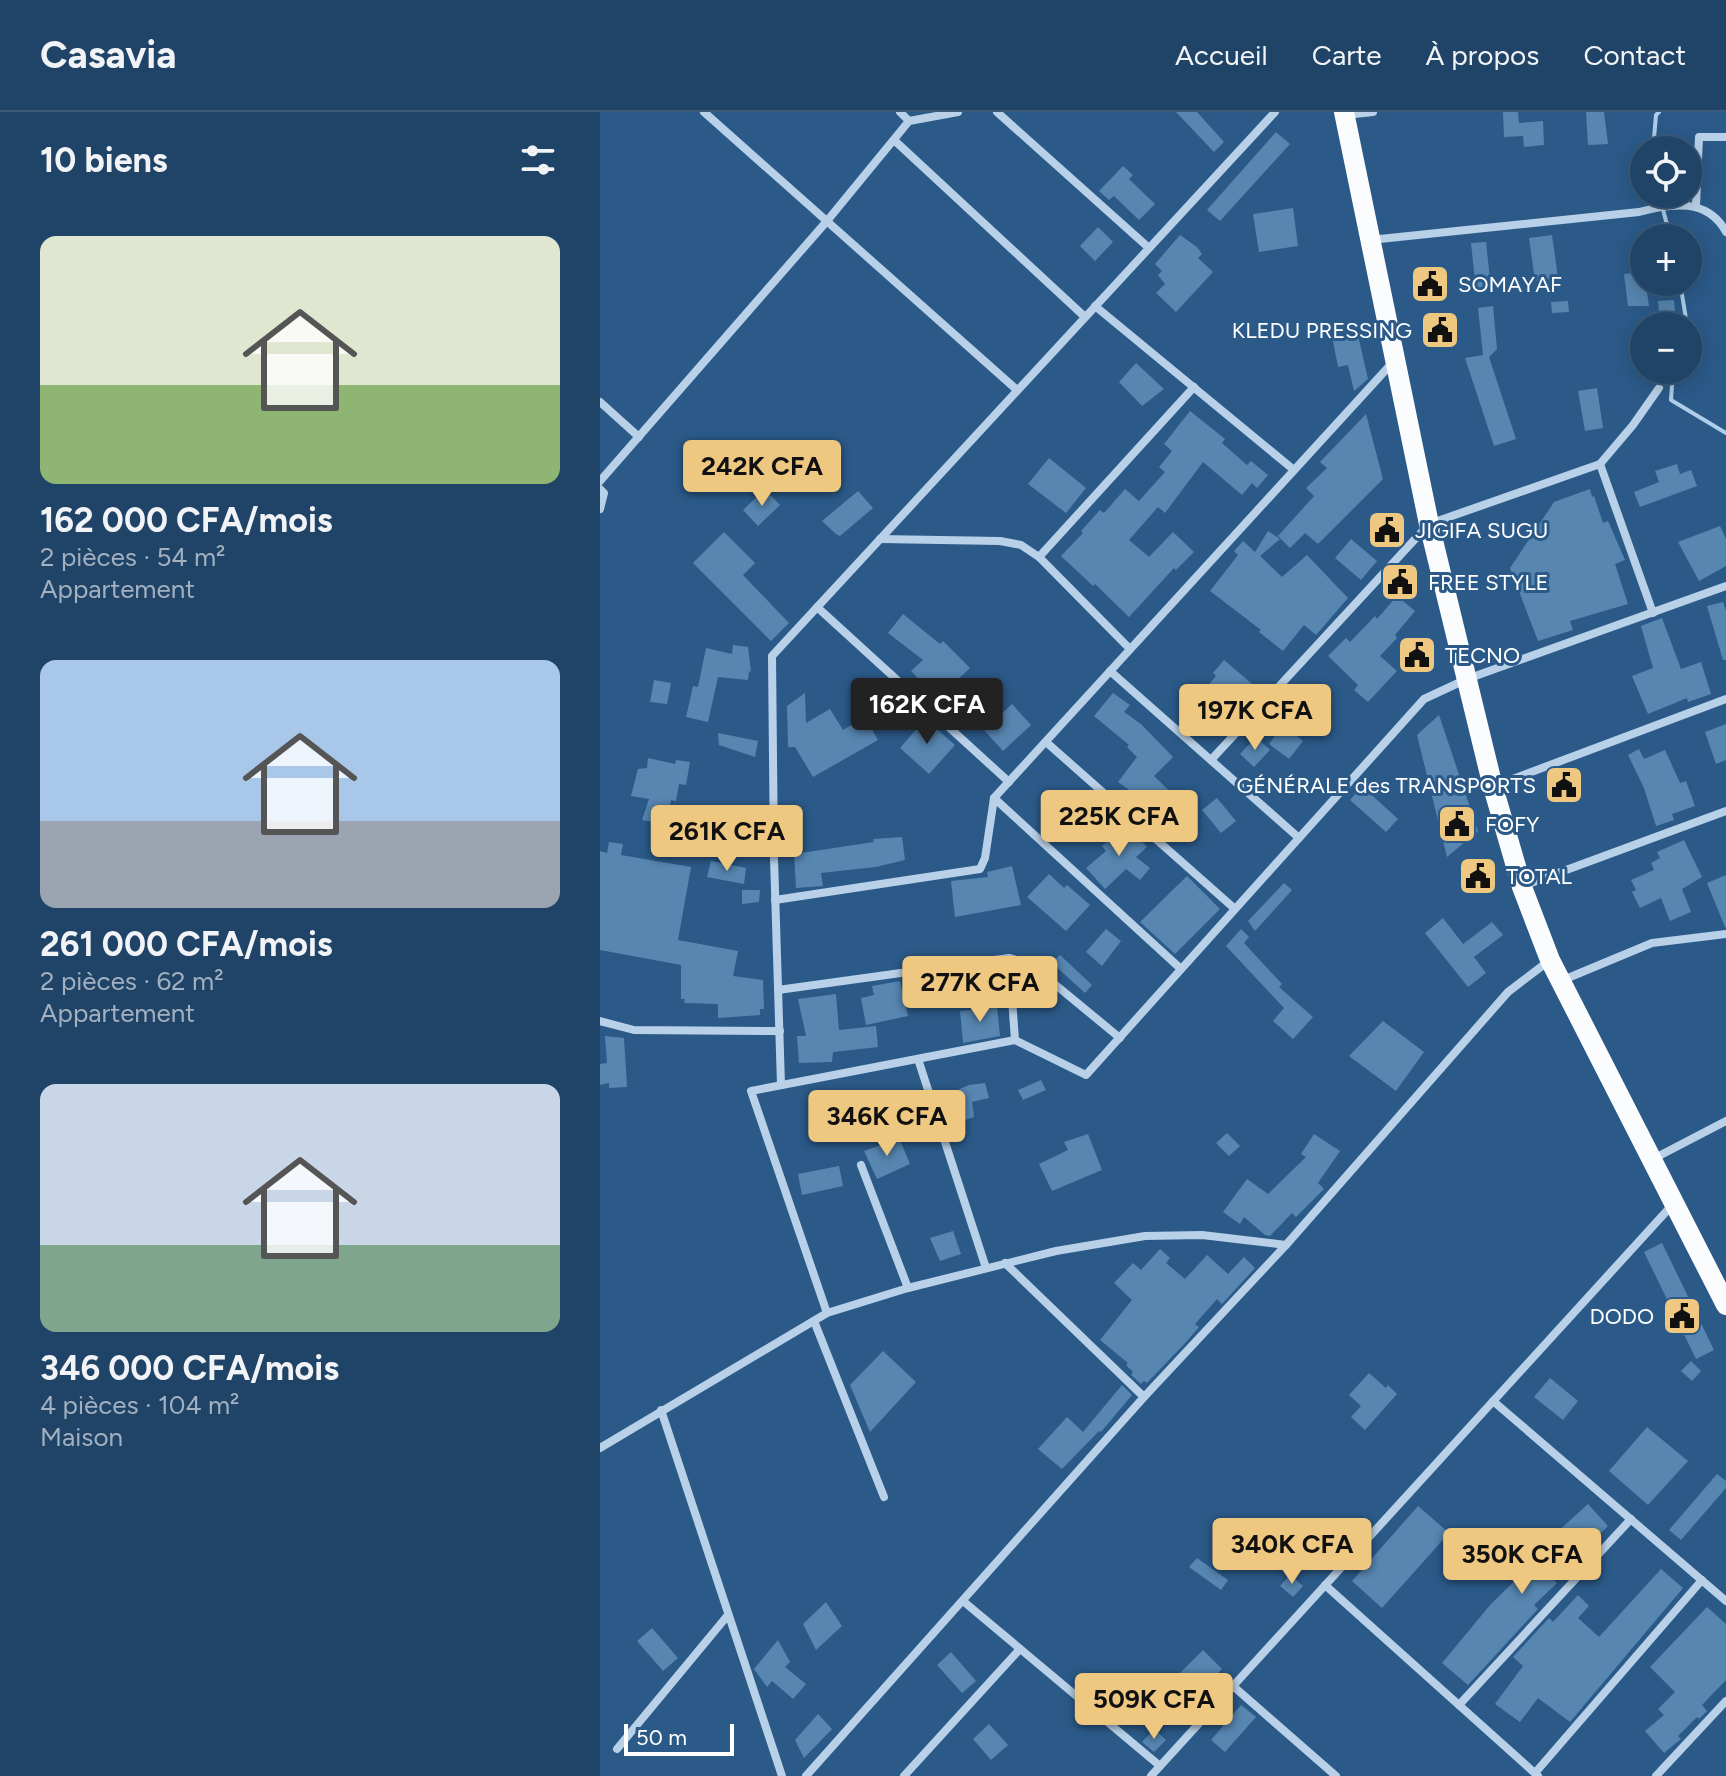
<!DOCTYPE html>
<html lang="fr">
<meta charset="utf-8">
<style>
body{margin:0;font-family:Figtree,sans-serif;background:#2d4e70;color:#f1f3f6;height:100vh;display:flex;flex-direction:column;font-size:30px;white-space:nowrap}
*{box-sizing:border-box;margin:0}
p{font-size:26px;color:#a2b0c0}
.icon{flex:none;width:44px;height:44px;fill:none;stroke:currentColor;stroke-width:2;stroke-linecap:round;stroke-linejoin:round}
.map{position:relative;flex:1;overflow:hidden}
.panel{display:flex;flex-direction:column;background:#204467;width:600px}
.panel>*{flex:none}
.buttons{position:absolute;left:1030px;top:24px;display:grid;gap:16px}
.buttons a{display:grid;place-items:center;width:72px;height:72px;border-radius:50%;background:#204467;box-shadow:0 4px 20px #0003,0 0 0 2px #3d5c7b;font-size:40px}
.scale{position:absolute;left:24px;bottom:20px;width:110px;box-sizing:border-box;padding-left:8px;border:4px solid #fff;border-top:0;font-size:22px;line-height:28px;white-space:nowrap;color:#fff;-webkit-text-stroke:6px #2b5a89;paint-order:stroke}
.price{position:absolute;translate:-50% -68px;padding:0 18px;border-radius:8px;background:#eec781;color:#111;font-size:26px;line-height:52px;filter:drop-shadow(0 2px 4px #0008)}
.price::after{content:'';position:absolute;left:50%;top:48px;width:24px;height:18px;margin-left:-12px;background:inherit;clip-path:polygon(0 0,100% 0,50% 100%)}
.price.current{background:#222;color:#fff}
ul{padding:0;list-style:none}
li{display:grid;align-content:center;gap:16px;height:424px;padding:0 40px}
li span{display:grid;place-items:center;height:248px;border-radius:16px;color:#555}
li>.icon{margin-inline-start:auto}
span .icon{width:144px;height:144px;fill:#fffc;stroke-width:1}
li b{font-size:34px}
h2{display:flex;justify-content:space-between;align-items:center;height:96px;padding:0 40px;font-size:34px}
header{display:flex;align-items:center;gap:48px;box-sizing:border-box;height:112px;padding:0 40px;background:#204467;border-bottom:2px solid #3d5c7b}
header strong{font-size:38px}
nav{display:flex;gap:44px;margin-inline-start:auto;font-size:28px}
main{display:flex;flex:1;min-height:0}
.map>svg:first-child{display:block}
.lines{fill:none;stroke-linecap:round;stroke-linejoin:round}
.stream{stroke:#aecde8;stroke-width:4}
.building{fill:#5786b1}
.street{stroke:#b9d1e8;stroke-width:8}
.primary{stroke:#fbfcfe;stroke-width:20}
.labels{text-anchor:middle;stroke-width:6;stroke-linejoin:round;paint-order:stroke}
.poi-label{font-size:22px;fill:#fff;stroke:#2b5a89;text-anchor:start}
</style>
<header>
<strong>Casavia</strong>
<nav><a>Accueil</a><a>Carte</a><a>À propos</a><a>Contact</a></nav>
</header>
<main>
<section class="panel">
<h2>10 biens<svg class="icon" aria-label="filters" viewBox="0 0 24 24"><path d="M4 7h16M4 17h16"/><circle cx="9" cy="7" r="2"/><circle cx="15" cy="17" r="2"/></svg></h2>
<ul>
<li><span style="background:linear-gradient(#dfe7d0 60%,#8fb573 0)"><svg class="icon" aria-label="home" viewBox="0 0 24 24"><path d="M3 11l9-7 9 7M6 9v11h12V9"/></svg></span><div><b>162 000 CFA/mois</b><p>2 pièces · 54 m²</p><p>Appartement</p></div></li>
<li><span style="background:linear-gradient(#a9c7e8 65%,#9aa5b1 0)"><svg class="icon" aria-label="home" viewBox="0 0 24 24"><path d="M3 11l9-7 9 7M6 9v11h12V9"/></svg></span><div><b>261 000 CFA/mois</b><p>2 pièces · 62 m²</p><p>Appartement</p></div></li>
<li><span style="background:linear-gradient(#c9d6e8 65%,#7fa58c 0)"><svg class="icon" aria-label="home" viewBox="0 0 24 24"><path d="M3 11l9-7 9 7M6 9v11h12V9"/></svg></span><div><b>346 000 CFA/mois</b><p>4 pièces · 104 m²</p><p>Maison</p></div></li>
</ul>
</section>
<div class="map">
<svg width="1126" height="1664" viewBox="0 0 1126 1664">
<rect width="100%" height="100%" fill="#2b5a89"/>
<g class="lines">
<g class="stream">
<polyline points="1053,38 1056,3 1059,0"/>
<polyline points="1059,82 1066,109 1074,126"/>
<polyline points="1080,170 1086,207 1084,214"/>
<polyline points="1073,258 1071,288 1126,321"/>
</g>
</g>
<g class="building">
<polygon points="576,0 597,0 624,30 614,40"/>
<polygon points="903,0 918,0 919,11 943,9 944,33 924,35 923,24 904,25"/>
<polygon points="986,0 1004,0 1008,32 988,33"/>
<polygon points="676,20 690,32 620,109 607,98"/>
<polygon points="523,54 533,63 529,67 555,92 539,108 514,84 509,88 499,79"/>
<polygon points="693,96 698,134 659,140 653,102"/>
<polygon points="498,115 513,130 495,149 480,134"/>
<polygon points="580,123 597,135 602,142 598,146 613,160 576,200 556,181 565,172 558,163 562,159 555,152"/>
<polygon points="952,123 958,166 935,169 929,126"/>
<polygon points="886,130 891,176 876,178 871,131"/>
<polygon points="1044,160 1049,194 1028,194 1024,162"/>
<polygon points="1074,188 1075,199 1059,200 1058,189"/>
<polygon points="968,189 969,200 952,201 951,190"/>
<polygon points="893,194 897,237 889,245 916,327 894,334 865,246 883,243 878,196"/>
<polygon points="755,210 768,267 754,279 748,253 738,255 731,219 740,216 740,213"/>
<polygon points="536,251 564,277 542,294 519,270"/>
<polygon points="997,276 1003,316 985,319 978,279"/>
<polygon points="590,299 625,327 622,331 647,353 651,349 668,363 657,376 652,371 642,383 603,350 565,401 558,395 529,428 549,445 573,420 594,440 576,458 574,456 529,505 495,472 493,474 461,444 483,421 481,419 500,398 504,401 525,377 539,389 565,360 559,355 572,339 564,332"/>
<polygon points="766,302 783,367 718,432 705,421 690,436 678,424 714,384 706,376 727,356 720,350"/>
<polygon points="449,346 486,376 466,401 428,372"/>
<polygon points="1077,352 1080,362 1091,358 1097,374 1040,395 1034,380 1059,370 1055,359"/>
<polygon points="165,377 180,393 158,414 143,398"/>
<polygon points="990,377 992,385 994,384 1003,411 1008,409 1025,448 1015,452 1028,492 970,509 973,518 938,529 910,456 954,390"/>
<polygon points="258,379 273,396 240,424 236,422 222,409"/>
<polygon points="1120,414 1126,427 1126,454 1099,469 1078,430"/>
<polygon points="668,419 680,427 660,444 682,465 707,443 748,486 716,523 704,513 683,539 659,520 661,518 610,479 638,443 634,439 643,429 655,440"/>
<polygon points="124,420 155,451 143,463 189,511 171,529 93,451"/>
<polygon points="751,427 777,449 761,468 735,446"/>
<polygon points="797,484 815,499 795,523 797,526 780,544 797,559 768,590 754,578 758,573 728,544 746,526 750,530 775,504 777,507"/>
<polygon points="1123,490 1126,499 1126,548 1123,548 1107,494"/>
<polygon points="303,502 340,532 343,529 370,556 353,572 363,582 347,597 311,559 323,548 288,521"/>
<polygon points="1062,506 1081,557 1101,550 1111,582 1088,590 1087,586 1048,602 1032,564 1053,556 1041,514"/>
<polygon points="133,533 148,535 151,560 149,559 148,568 118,565 108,610 86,605 93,574 98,575 106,536 132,542"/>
<polygon points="624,548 658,577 631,609 600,583 616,564 613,561"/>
<polygon points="54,568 71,571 67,592 50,590"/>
<polygon points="205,581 206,611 230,597 243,618 265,605 278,628 213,665 195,635 188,635 187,594"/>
<polygon points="513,581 530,593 524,600 541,612 573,645 554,664 588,697 570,714 550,693 518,670 537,645 527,635 529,633 494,604"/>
<polygon points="412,592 431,613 403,639 384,618"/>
<polygon points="839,603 878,719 847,745 817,623"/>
<polygon points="325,607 355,633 329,662 300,636"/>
<polygon points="1126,612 1126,648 1116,652 1105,620"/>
<polygon points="683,613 703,629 689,647 669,632"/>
<polygon points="118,621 158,629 155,645 119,633"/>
<polygon points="656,625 670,638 654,655 640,642"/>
<polygon points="1039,637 1044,647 1065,638 1080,671 1086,669 1095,694 1072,702 1074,708 1056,714 1044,676 1028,643"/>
<polygon points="48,646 75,652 76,648 90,650 86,673 79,672 76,689 71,688 66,712 42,708 49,687 31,684 38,657 47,656"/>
<polygon points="762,674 798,707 786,720 750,688"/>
<polygon points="617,686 636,709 621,721 602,698"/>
<polygon points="527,713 547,735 536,745 550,756 540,768 526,757 505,777 486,756 506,739 502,734"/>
<polygon points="302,725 305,748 276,755 221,761 223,774 196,776 194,742 274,730 273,727"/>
<polygon points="1084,728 1102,765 1082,777 1091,800 1070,809 1061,786 1040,796 1032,780 1036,778 1031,768 1054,758 1051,751 1060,746 1057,740"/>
<polygon points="9,730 23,732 21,743 91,755 78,828 138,839 133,864 163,868 164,897 160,897 160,903 118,906 118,892 84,891 85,887 81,887 81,853 0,838 0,739 7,741"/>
<polygon points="111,749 146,756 144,772 107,765"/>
<polygon points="412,754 421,793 355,805 351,769 388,765 387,760"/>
<polygon points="449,762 464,776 467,773 490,793 466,819 427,785"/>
<polygon points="1126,763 1126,815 1125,815 1107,771"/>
<polygon points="587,764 620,797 575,842 540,810"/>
<polygon points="684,771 692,778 655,819 648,809"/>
<polygon points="142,778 160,778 159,790 142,792"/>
<polygon points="843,806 863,832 892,810 903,823 874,845 886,861 868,875 825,821"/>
<polygon points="506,817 521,829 502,854 486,840"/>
<polygon points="641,817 649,825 644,831 682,872 679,875 713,905 693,927 673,909 684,896 626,834"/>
<polygon points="460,843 492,873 485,881 452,851"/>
<polygon points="300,869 308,904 266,913 261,886 274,883 272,874"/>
<polygon points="236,882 239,918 276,914 278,935 233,940 232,950 199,951 197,924 206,924 198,887"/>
<polygon points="397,895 400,924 363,931 360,899"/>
<polygon points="783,909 824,940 796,979 749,944"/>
<polygon points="5,924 24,926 27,975 9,976 9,971 0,973 0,952 7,951"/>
<polygon points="441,968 446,978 423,988 418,978"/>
<polygon points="385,971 389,986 372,990 374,1005 351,1013 346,983 369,973"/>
<polygon points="627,1021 640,1034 629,1044 616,1031"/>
<polygon points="488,1022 502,1058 452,1079 439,1052 468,1038 464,1030"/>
<polygon points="714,1022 740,1039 718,1071 724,1077 696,1105 692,1101 670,1124 665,1123 644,1105 640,1112 623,1100 647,1067 668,1082 706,1045 701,1042"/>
<polygon points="299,1026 310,1052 277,1067 264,1039"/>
<polygon points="239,1054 243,1074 202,1083 198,1062"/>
<polygon points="353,1119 361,1142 340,1149 330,1126"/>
<polygon points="1062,1131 1114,1238 1096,1247 1044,1140"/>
<polygon points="560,1137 570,1146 566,1151 585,1167 607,1143 628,1162 644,1145 655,1156 622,1192 617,1187 595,1212 599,1215 587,1229 547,1271 544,1269 541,1272 531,1263 533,1260 526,1253 528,1251 500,1228 532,1188 514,1171 533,1151 541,1158"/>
<polygon points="283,1239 316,1270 270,1320 250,1273"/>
<polygon points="1091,1249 1101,1259 1092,1269 1081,1259"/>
<polygon points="769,1261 786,1276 788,1273 797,1282 765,1318 751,1305 761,1294 749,1283"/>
<polygon points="950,1266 978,1289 963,1308 934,1285"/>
<polygon points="522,1273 532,1283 501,1320 499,1319 462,1357 438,1337 467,1305 483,1320"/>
<polygon points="1047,1315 1088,1349 1048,1393 1009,1359"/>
<polygon points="1117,1362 1126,1369 1126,1376 1081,1428 1069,1418"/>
<polygon points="988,1392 1008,1414 985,1436 982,1433 953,1467 957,1471 934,1493 938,1497 868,1573 842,1551 891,1492 943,1441 934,1433 948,1416 955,1422"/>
<polygon points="818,1394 849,1421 782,1496 752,1469"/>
<polygon points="597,1446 628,1468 621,1478 589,1455"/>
<polygon points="1061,1457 1083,1476 970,1610 938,1586 920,1610 895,1592 923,1554 913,1545 949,1506 953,1510 978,1483 989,1494 978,1506 999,1525"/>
<polygon points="690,1463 703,1474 693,1485 680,1474"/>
<polygon points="226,1490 242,1514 216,1538 203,1512"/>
<polygon points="1107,1495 1126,1512 1126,1568 1102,1593 1107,1599 1099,1607 1097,1605 1078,1624 1081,1627 1064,1641 1045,1619 1064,1603 1058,1597 1075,1580 1050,1555"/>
<polygon points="52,1516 78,1546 63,1559 37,1529"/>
<polygon points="178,1528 190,1550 185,1555 206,1572 193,1587 172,1569 167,1575 154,1557"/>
<polygon points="603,1538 622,1557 597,1582 577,1564"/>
<polygon points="351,1540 376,1569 362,1581 337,1553"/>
<polygon points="641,1593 656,1605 625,1640 611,1628"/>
<polygon points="218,1602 232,1617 204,1646 195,1628"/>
<polygon points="389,1612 408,1633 391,1648 373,1627"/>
<polygon points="554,1617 566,1628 554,1640 542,1630"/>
</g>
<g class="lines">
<g class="street">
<polyline points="104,0 417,278"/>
<polyline points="300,0 309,9"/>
<polyline points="397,0 549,136"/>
<polyline points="745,3 773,0"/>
<polyline points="294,28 485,205"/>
<polyline points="1096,93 1099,25 1126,25"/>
<path d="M770 128 1039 100C1071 91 1108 86 1126 120"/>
<polyline points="495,194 694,358"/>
<polyline points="0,290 39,325"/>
<polyline points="1000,352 1053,501"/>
<polyline points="0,369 227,109 309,9 358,0"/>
<polyline points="0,377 4,381 0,397"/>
<polyline points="280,427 400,429 421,433 439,445 530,537"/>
<polyline points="439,445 594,275"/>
<polyline points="217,495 409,670"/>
<polyline points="510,559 699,726"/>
<polyline points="446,630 635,797"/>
<polyline points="611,648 829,412 1000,352 1033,313 1059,276"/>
<polyline points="894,674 1126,587"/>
<polyline points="394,686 581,857"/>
<polyline points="923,774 1126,699"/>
<polyline points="175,788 380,757 385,746 394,686 794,249"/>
<polyline points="409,846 415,928 486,963 824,587 867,567 1126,474"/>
<polyline points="963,868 1052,831 1126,822"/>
<polyline points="178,878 409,846 429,851 520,926"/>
<polyline points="0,909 34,918 180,919"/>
<polyline points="318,947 386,1156"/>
<polyline points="181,973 174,746 172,544 675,0"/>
<polyline points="1053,1047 1126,1009"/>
<polyline points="261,1053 308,1176"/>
<polyline points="405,1151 544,1285"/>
<polyline points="227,1201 151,979 415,928"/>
<polyline points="214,1209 284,1385"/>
<polyline points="893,1289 1126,1489"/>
<polyline points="61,1298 182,1664"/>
<polyline points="0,1336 227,1201 308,1176 456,1139 545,1124 602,1123 686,1133 908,880 950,848"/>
<polyline points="725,1473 938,1664"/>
<polyline points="363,1489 560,1654"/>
<polyline points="633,1574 736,1664"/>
<polyline points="859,1593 1031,1407"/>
<polyline points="17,1637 128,1503"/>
<polyline points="935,1661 1102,1468"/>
<polyline points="206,1664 544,1285 686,1133"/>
<polyline points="304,1664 420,1537"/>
<polyline points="551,1664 1074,1091"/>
<polyline points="1056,1664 1126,1589"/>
</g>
<polyline class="primary" points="744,0 829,412 893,675 922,775 950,848 1126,1193"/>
</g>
<defs>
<g id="civic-square" transform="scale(2)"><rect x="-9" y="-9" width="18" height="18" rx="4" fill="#eec781" stroke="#2b5a89"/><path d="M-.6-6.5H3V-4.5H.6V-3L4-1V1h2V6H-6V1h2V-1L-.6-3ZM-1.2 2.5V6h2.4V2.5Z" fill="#111"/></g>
</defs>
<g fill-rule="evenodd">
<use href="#civic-square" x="830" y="172"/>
<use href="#civic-square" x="840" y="218"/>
<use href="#civic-square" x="787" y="418"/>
<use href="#civic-square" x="800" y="470"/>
<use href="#civic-square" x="817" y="543"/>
<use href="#civic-square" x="964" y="673"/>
<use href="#civic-square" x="857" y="712"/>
<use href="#civic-square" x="878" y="764"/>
<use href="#civic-square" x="1082" y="1204"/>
</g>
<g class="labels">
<g class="poi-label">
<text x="858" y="180">SOMAYAF</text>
<text x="812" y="226" text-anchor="end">KLEDU PRESSING</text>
<text x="815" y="426">JIGIFA SUGU</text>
<text x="828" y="478">FREE STYLE</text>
<text x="845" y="551">TECNO</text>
<text x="936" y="681" text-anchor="end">GÉNÉRALE des TRANSPORTS</text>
<text x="885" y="720">FOFY</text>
<text x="906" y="772">TOTAL</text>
<text x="1054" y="1212" text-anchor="end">DODO</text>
</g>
</g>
</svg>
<div class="buttons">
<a><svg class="icon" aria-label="locate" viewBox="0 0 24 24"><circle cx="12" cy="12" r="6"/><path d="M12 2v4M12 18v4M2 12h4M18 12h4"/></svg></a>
<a>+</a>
<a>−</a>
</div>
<div class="scale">50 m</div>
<b class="price" style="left:162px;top:396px">242K CFA</b>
<b class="price current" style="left:327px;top:634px">162K CFA</b>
<b class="price" style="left:655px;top:640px">197K CFA</b>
<b class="price" style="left:519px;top:746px">225K CFA</b>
<b class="price" style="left:127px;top:761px">261K CFA</b>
<b class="price" style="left:380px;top:912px">277K CFA</b>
<b class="price" style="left:287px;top:1046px">346K CFA</b>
<b class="price" style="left:692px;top:1474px">340K CFA</b>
<b class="price" style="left:922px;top:1484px">350K CFA</b>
<b class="price" style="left:554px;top:1629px">509K CFA</b>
</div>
</main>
